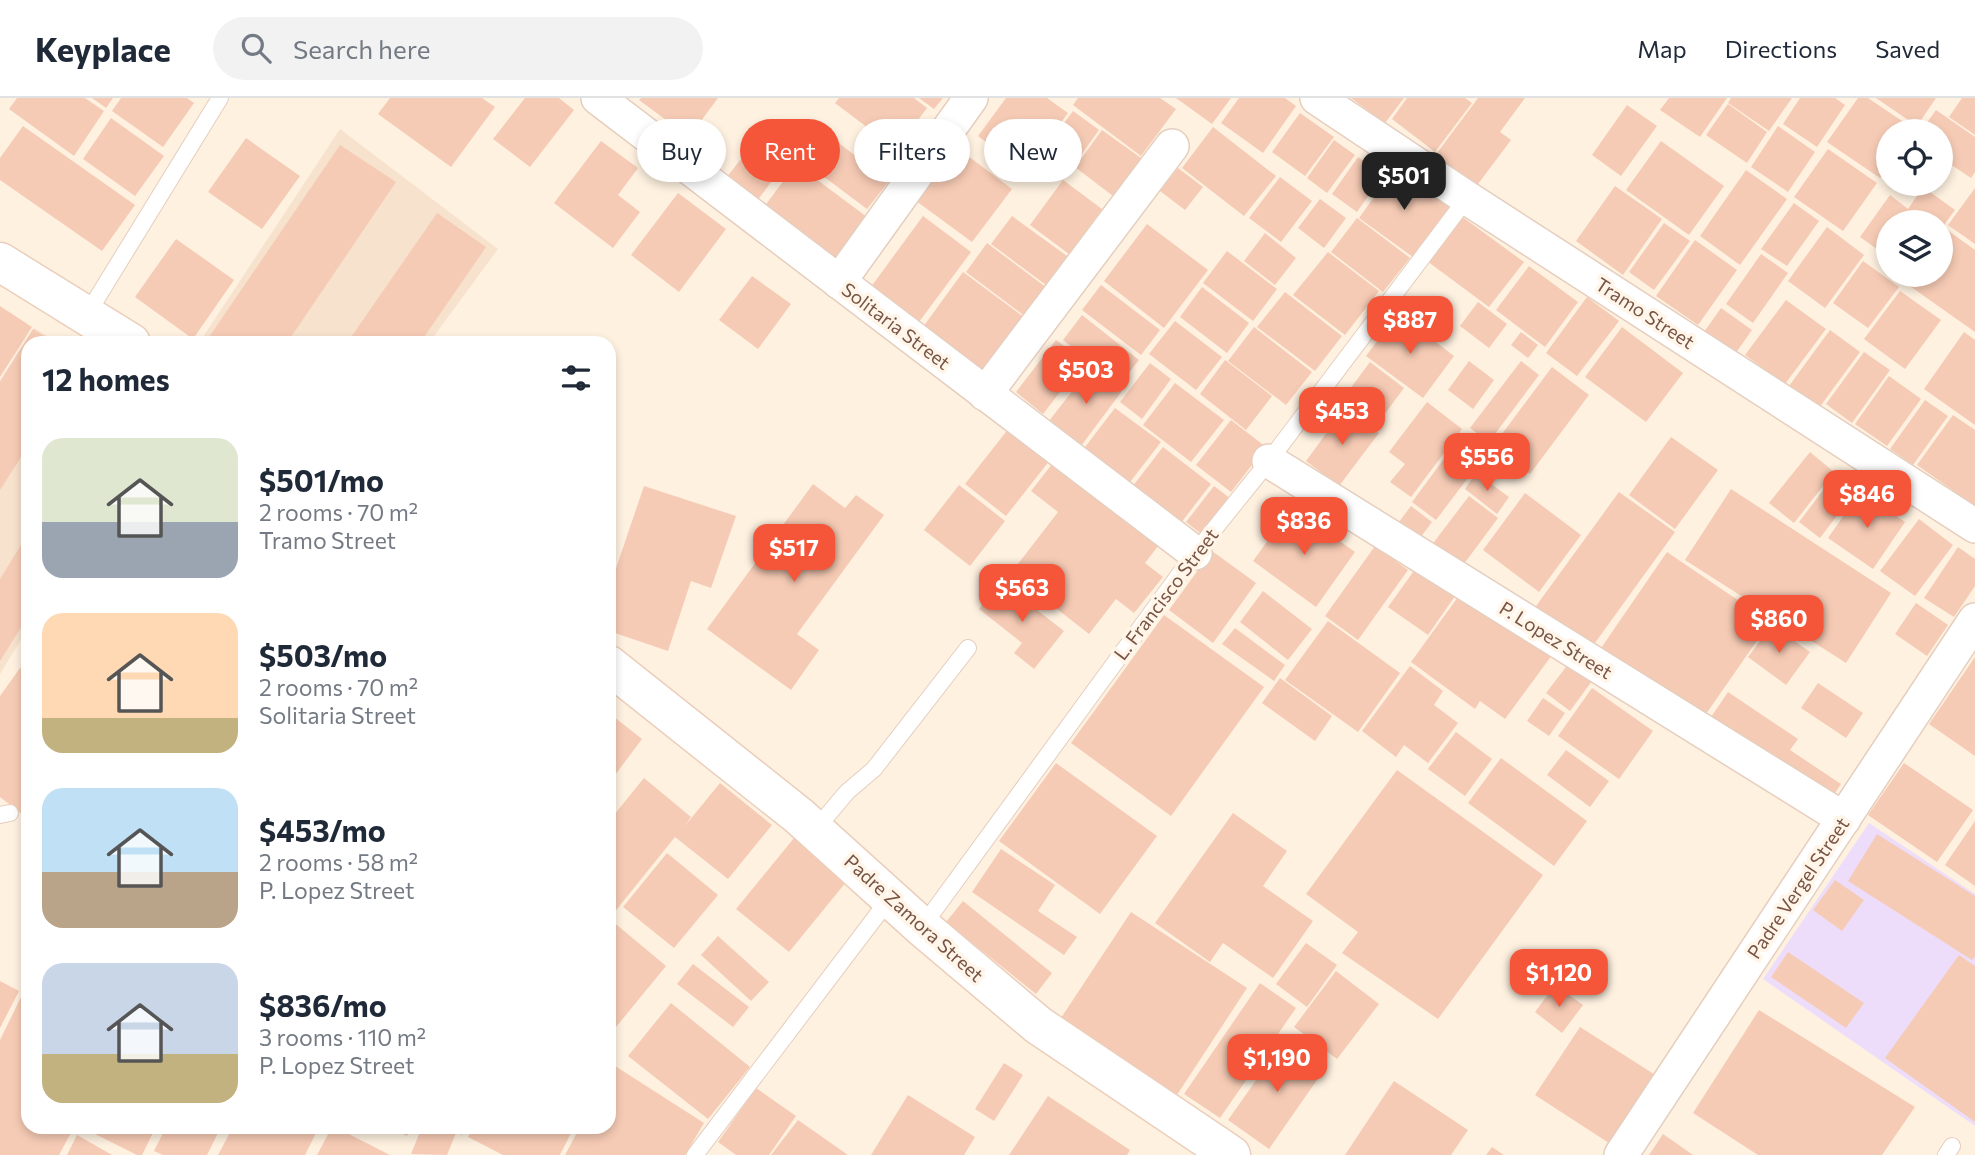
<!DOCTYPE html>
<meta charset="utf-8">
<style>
body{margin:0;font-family:Commissioner,sans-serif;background:#f2f2f3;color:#1f2937;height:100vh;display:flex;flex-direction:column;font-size:26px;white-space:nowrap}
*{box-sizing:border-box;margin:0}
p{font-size:23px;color:#747a83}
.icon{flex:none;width:38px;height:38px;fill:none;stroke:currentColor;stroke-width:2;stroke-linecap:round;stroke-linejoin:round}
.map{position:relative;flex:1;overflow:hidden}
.panel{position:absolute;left:21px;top:238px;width:595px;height:798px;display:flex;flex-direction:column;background:#fff;border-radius:21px;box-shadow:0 4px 10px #0003}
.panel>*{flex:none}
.banner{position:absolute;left:637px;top:21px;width:665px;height:63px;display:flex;gap:14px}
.tools{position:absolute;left:1876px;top:21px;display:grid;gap:14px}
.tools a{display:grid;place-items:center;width:77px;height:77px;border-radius:50%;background:#fff;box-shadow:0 4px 10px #0003;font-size:35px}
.price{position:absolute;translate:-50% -60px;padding:0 16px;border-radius:14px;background:#f55639;color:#fff;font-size:23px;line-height:46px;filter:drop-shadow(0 2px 4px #0008)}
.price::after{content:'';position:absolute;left:50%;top:42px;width:21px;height:16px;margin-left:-10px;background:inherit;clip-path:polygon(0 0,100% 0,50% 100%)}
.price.active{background:#222;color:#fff}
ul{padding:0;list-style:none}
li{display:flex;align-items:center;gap:21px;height:175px;padding:0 21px}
li span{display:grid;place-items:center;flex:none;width:196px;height:140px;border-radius:21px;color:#555}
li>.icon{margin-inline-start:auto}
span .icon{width:84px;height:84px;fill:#fffc;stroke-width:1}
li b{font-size:30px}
h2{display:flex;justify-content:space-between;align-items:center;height:84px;padding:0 21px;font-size:30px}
.tag{padding:0 24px;border-radius:32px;background:#fff;box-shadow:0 4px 10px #0003;font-size:24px;line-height:63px}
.tag.active{background:#f55639;color:#fff}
header{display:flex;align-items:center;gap:42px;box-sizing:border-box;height:98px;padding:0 35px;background:#fff;border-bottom:2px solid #e0e1e3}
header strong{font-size:33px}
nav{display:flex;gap:38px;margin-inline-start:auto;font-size:24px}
.search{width:490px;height:63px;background:#f2f2f3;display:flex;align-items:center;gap:18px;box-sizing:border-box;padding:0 24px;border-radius:38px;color:#747a83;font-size:26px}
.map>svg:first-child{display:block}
.residential{fill:#f7e2ce}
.education{fill:#eeddfa}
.building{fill:#f6cbb5}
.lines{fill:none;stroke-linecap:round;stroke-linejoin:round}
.lane-casing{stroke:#e5cebe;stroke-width:18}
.street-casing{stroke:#e5cebe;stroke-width:36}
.secondary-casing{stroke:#ebcebb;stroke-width:41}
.lane{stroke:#fff;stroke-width:16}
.street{stroke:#fff;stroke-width:33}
.secondary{stroke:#fff;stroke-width:38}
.labels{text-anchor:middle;stroke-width:7;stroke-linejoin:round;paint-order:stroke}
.street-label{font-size:19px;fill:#785445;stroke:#fff5e9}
</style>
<header>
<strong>Keyplace</strong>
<div class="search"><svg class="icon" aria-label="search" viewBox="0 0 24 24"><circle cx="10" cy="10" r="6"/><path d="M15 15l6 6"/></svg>Search here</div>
<nav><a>Map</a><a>Directions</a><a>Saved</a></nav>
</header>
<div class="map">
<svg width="1975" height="1057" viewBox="0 0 1975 1057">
<rect width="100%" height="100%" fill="#fef1e0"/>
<g class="residential">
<polygon points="340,31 498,151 429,245 199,245"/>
<polygon points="34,230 59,245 28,245 28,530 0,576 0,282"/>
</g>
<polygon class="education" points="1869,725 1975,796 1975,1028 1763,881"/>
<g class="building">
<polygon points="17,0 85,0 104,13 74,58 9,11"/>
<polygon points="92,0 113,0 106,10"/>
<polygon points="121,0 187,0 194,5 163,49 112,13"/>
<polygon points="390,0 482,0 495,9 451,69 378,16"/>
<polygon points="525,0 559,0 574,12 530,69 493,41"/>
<polygon points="641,0 718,0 689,39 639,2"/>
<polygon points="839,0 914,0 927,10 896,51 835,5"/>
<polygon points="919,0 943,0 934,11"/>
<polygon points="1006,0 1047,0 1068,15 1025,73 978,38"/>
<polygon points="1078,0 1160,0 1176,11 1141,58 1073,7"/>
<polygon points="1176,0 1231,0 1212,26"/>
<polygon points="1239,0 1285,0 1296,8 1263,55 1221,25"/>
<polygon points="1351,0 1404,0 1385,25"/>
<polygon points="1407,0 1465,0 1472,5 1435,54 1392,21"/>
<polygon points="1478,0 1525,0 1500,34 1511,42 1472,94 1431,63"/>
<polygon points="1669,0 1727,0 1700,39 1660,12"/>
<polygon points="1731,0 1792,0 1769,33 1728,5"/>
<polygon points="1800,0 1835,0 1845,7 1817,49 1783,26"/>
<polygon points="1858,0 1868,0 1914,31 1912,33 1888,33 1888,68 1880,80 1827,44"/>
<polygon points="1876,0 1936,0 1917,28"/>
<polygon points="1962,0 1975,0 1975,37 1949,19"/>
<polygon points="1728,6 1767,34 1747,65 1706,37"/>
<polygon points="1627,7 1657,28 1621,78 1592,57"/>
<polygon points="1936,12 1975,39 1975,74 1971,80 1941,60 1941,33 1921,33"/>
<polygon points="1073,13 1099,32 1074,67 1048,47"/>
<polygon points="1300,15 1334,39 1305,78 1272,54"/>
<polygon points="111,20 164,58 135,98 83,61"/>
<polygon points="23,28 135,107 102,153 0,82 0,60"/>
<polygon points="1778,28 1815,54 1788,94 1751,69"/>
<polygon points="1213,29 1276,78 1244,118 1182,70"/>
<polygon points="1102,32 1141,60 1113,98 1075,69"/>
<polygon points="762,34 792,56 754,107 723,84"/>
<polygon points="824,34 889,83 867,111 803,63"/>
<polygon points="246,40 300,78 262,131 208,94"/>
<polygon points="1334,42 1355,57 1327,95 1307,80"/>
<polygon points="601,43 638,70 618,97 640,114 613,150 554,105"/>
<polygon points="948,43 1012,91 972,144 908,97"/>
<polygon points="1661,43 1724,88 1689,137 1626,92"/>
<polygon points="340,47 396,84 287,245 205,245"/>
<polygon points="1828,51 1877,85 1843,133 1794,99"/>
<polygon points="1358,59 1383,77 1357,114 1332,96"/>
<polygon points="796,66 867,119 834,162 764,109"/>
<polygon points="1178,70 1203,89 1185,112 1160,93"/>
<polygon points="1395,70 1449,109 1413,159 1359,120"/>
<polygon points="1746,72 1787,101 1740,167 1700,138"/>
<polygon points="1280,79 1312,103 1281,144 1249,120"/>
<polygon points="1063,82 1102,111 1069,156 1030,127"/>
<polygon points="1615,88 1662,121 1623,177 1576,143"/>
<polygon points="1923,89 1955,112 1941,131 1941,124 1888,124 1888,159 1860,139 1890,97 1908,111"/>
<polygon points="1975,90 1975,146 1948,127"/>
<polygon points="678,95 726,131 679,194 631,157"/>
<polygon points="1320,101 1346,120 1324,150 1298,130"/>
<polygon points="1794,105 1819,123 1787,168 1761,151"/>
<polygon points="437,115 486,149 420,245 347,245"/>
<polygon points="923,118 971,154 916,228 868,193"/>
<polygon points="1012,118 1067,158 1046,187 991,146"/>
<polygon points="1461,118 1524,164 1489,209 1427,163"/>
<polygon points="1357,120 1410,160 1383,194 1331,154"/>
<polygon points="1664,125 1690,143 1654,192 1629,174"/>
<polygon points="1147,126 1208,172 1164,230 1104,183"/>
<polygon points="1827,129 1864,157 1825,210 1788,183"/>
<polygon points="1946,131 1975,152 1975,234 1907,186 1914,177 1941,177 1941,139"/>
<polygon points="1265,135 1296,160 1275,187 1244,163"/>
<polygon points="176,141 234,182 193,241 135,199"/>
<polygon points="1695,142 1737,172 1698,227 1656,198"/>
<polygon points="987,145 1047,190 1026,219 966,174"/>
<polygon points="1227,153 1277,191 1253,223 1203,185"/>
<polygon points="1328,154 1379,193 1345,237 1293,197"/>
<polygon points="1761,156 1788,175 1753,225 1726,206"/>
<polygon points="1863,163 1899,189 1868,230 1833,205"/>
<polygon points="1529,168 1578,204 1545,249 1496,212"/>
<polygon points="963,174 1025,220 985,275 923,229"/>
<polygon points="752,178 791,206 758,251 719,222"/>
<polygon points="1101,187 1160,232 1141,257 1082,212"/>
<polygon points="1202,189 1249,225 1227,255 1180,219"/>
<polygon points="1900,193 1941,222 1905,271 1864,241"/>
<polygon points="1285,194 1342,238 1315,273 1257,229"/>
<polygon points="1587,199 1619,223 1577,278 1546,255"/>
<polygon points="1786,202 1826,231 1785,286 1745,257"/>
<polygon points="1478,204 1507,226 1489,250 1460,228"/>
<polygon points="0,208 32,229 0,279"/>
<polygon points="1721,210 1752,232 1735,256 1704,234"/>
<polygon points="1398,215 1454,258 1423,300 1366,258"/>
<polygon points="1082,217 1139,262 1120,286 1063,242"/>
<polygon points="1175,223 1222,259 1196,292 1149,256"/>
<polygon points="1254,229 1312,274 1286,307 1228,263"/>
<polygon points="1622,229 1683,275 1646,324 1585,279"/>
<polygon points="33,231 55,245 28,245 28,348 0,392 0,284"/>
<polygon points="1830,232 1860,254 1819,310 1789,288"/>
<polygon points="1521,234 1538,247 1528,260 1511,247"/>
<polygon points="1964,234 1975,242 1975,327 1924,291"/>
<polygon points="1056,242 1084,263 1043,316 1016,294"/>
<polygon points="1864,254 1890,272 1852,325 1826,306"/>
<polygon points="1225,262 1272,298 1246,332 1200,296"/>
<polygon points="1469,263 1494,282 1473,311 1448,292"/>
<polygon points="1521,263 1539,277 1489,344 1470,330"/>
<polygon points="1370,264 1404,290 1375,329 1341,303"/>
<polygon points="1150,265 1171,281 1142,321 1120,304"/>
<polygon points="1091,269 1122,293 1081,348 1049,323"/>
<polygon points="1552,269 1589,297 1530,376 1493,348"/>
<polygon points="1889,278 1921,301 1887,348 1855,326"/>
<polygon points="1175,285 1224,322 1191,364 1143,327"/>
<polygon points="1925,302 1948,318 1913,367 1890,351"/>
<polygon points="1427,304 1462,331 1411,399 1390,384 1405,366 1389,354"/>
<polygon points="1115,310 1161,344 1127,388 1082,353"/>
<polygon points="1345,310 1379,335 1339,388 1306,363"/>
<polygon points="1953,317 1975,332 1975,408 1917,367"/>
<polygon points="1231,322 1266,349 1231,394 1196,367"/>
<polygon points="1013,325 1054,357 1006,418 965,386"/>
<polygon points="1461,338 1486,356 1436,422 1412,404"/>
<polygon points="1671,339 1718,372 1675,431 1629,397"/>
<polygon points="1163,349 1211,386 1177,430 1129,393"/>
<polygon points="1810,354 1834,374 1794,425 1769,405"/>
<polygon points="1056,361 1162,443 1145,465 1163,479 1134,515 1116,501 1089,536 1011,475 1058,414 1031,393"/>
<polygon points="1837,374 1858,390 1820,440 1799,424"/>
<polygon points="1476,375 1509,399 1497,416 1465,391"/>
<polygon points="813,386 845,410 856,397 884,417 797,536 819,552 791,592 707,531"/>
<polygon points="959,387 1005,423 970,468 924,432"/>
<polygon points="644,388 736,418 711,490 691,483 668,553 609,533 609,491"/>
<polygon points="1214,388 1231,401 1204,438 1186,424"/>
<polygon points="1731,391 1891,495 1846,565 1685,462"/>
<polygon points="1861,393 1905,424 1873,471 1828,440"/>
<polygon points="1619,394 1675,434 1587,556 1531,515"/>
<polygon points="1525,395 1581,437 1539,494 1483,452"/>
<polygon points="1469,398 1498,420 1458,474 1428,452"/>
<polygon points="1411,408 1432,424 1414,448 1393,432"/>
<polygon points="1292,409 1355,454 1316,509 1253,463"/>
<polygon points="1919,421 1953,447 1915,498 1880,473"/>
<polygon points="28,436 28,518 0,563 0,481"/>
<polygon points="1375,448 1408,472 1358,542 1325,518"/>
<polygon points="1958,449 1975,461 1975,488 1954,519 1924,500"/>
<polygon points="1212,453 1256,485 1213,545 1169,512"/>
<polygon points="1667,454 1770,524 1699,626 1597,556"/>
<polygon points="1416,470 1455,498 1428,537 1388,509"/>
<polygon points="1000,483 1064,533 1034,571 1014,555 1022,545 979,511"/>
<polygon points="1463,492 1552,557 1505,621 1480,603 1475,611 1411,564"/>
<polygon points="1263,493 1312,531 1288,562 1240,524"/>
<polygon points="1916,505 1948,527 1927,558 1895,536"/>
<polygon points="1164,517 1264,589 1171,718 1071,645"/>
<polygon points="1328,523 1400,575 1358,634 1285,582"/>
<polygon points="1772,527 1810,554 1786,587 1748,559"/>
<polygon points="1235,530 1285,567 1274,583 1222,546"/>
<polygon points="28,559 28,708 22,716 0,699 0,598"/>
<polygon points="1975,559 1975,658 1929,626"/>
<polygon points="1569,565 1592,583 1570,613 1546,595"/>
<polygon points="1410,568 1443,593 1434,607 1458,625 1428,665 1404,647 1396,659 1362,633"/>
<polygon points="1280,580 1332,618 1315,643 1262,605"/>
<polygon points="1818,585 1863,615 1846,640 1801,610"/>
<polygon points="1592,590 1653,633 1619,681 1558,638"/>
<polygon points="1728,594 1798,641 1790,652 1841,686 1830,703 1709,622"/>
<polygon points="1543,600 1565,615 1549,638 1527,623"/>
<polygon points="609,615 642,641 609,685"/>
<polygon points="1456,634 1492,661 1465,698 1428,671"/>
<polygon points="1566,652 1609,683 1590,709 1547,677"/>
<polygon points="1501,660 1587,723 1554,768 1468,705"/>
<polygon points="1056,665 1157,738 1100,816 999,743"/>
<polygon points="1904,665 1973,712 1937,764 1868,717"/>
<polygon points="1397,672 1543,777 1438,921 1342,855 1358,834 1306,796"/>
<polygon points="644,680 691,719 684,729 720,685 772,727 728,781 675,739 609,821 609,723"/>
<polygon points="1233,715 1287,753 1263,788 1313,823 1273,880 1223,845 1210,864 1155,825"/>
<polygon points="1975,723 1975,788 1945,767"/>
<polygon points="1877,736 1975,798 1975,858 1972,862 1848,783"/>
<polygon points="794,740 847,783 789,854 736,811"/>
<polygon points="1001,751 1055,787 1038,813 1077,839 1064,857 972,794"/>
<polygon points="667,755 718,797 674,850 623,809"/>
<polygon points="1835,782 1864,802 1842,833 1813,812"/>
<polygon points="963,803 1052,875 1036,896 946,824"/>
<polygon points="1131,814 1247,890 1175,1000 1059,923"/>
<polygon points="611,822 666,868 616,929 609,923 609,825"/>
<polygon points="718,838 769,884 751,903 701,857"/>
<polygon points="1306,845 1337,867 1307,909 1276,886"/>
<polygon points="1788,854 1864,905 1846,930 1771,879"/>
<polygon points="1959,857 1975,868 1975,1024 1885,960"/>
<polygon points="693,866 749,909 733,929 677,886"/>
<polygon points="1336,873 1379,906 1337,961 1294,929"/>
<polygon points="0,883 19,893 0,930"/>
<polygon points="1260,885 1296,910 1220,1020 1184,996"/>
<polygon points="1555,887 1583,907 1562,935 1535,914"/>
<polygon points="24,893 28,895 28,1029 74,1029 59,1057 0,1057 0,942"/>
<polygon points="671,905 750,969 708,1021 628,958"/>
<polygon points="1759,912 1915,1009 1882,1057 1758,1057 1693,1015"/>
<polygon points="1580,929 1657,978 1612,1047 1535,997"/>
<polygon points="1286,940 1326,969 1269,1051 1228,1022"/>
<polygon points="1004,965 1023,977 994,1023 975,1011"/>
<polygon points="612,966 704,1025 685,1057 565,1057 580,1029 609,1029 609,972"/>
<polygon points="1394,983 1468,1032 1451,1057 1345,1057"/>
<polygon points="756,990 796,1018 769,1057 736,1057 718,1044"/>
<polygon points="908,997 975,1039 964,1057 871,1057"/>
<polygon points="1048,998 1130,1052 1127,1057 1009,1057"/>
<polygon points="798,1022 848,1057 771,1057"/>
<polygon points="81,1029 156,1029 142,1057 137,1057"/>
<polygon points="166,1029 221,1029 207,1057 163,1057 154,1053"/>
<polygon points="233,1029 319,1029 305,1057 218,1057"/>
<polygon points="332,1029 335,1029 390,1057 317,1057"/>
<polygon points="389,1029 411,1029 407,1038"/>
<polygon points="422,1029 441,1029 456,1035 447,1057 411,1056"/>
<polygon points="446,1029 466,1029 462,1037"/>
<polygon points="473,1029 574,1029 560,1057 503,1057 468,1039"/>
<polygon points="1663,1036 1693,1057 1649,1057"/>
<polygon points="77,1037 112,1057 67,1057"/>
<polygon points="1492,1049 1504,1057 1486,1057"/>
</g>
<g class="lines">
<g class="lane-casing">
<g id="lane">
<polyline points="86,218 220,0"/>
<polyline points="0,717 10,715"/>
<polyline points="815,732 847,694 874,671 968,550"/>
<polyline points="922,829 1195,455 1269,363 1467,100"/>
<polyline points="695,1057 890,800"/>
<polyline points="1946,1057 1952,1048"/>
</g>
</g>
<g class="street-casing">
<g id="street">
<polyline points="598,0 1195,455"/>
<polyline points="1317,0 1467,100 1975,428"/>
<polyline points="839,184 971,0"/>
<polyline points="985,296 1172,48"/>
<polyline points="1269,363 1844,721"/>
<polyline points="1621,1057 1975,522"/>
</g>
</g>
<g class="secondary-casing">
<g id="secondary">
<polyline points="0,164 131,245"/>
<polyline points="609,567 799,718 922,829 1038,927 1231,1057"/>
</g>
</g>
<use href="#lane" class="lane"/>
<use href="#street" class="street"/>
<use href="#secondary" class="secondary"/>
</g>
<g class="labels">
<g class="street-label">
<text transform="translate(1645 215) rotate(33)" y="7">Tramo Street</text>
<text transform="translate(896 228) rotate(37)" y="7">Solitaria Street</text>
<text transform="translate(1166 496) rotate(-53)" y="7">L. Francisco Street</text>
<text transform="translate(1556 542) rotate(32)" y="7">P. Lopez Street</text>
<text transform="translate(1798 790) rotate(-56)" y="7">Padre Vergel Street</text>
<text transform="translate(914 820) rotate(42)" y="7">Padre Zamora Street</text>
</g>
</g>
</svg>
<div class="tools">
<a><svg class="icon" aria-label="locate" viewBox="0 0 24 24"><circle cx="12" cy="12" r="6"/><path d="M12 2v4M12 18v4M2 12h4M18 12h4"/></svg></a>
<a><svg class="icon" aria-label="layers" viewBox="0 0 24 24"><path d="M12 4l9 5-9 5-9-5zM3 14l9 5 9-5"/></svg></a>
</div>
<b class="price active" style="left:1404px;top:114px">$501</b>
<b class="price" style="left:1410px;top:258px">$887</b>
<b class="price" style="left:1086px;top:308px">$503</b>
<b class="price" style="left:1342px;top:349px">$453</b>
<b class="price" style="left:1487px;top:395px">$556</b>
<b class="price" style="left:1867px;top:432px">$846</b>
<b class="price" style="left:1304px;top:459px">$836</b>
<b class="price" style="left:794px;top:486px">$517</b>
<b class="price" style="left:1022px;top:526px">$563</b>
<b class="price" style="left:1779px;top:557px">$860</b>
<b class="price" style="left:1559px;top:911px">$1,120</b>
<b class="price" style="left:1277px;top:996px">$1,190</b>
<div class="banner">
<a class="tag">Buy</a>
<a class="tag active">Rent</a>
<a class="tag">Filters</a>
<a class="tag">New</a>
</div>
<section class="panel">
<h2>12 homes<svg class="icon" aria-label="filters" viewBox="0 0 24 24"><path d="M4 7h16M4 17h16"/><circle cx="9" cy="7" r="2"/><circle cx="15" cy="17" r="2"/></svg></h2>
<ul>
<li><span style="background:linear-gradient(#dfe7d0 60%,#9aa5b1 0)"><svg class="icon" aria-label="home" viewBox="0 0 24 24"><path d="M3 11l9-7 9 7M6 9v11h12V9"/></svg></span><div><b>$501/mo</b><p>2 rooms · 70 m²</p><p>Tramo Street</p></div></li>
<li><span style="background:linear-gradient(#ffd9b3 75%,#c2b280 0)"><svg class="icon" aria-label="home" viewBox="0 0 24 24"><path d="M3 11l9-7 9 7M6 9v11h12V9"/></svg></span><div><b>$503/mo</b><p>2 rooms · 70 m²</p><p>Solitaria Street</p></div></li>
<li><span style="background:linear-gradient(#bfe0f5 60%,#b9a48a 0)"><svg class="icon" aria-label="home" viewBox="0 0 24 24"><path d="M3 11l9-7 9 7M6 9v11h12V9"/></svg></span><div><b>$453/mo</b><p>2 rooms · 58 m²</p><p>P. Lopez Street</p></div></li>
<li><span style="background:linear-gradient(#c9d6e8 65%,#c2b280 0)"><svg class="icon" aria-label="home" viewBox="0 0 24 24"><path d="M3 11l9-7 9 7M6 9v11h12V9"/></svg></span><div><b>$836/mo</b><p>3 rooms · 110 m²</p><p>P. Lopez Street</p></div></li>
</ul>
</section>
</div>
